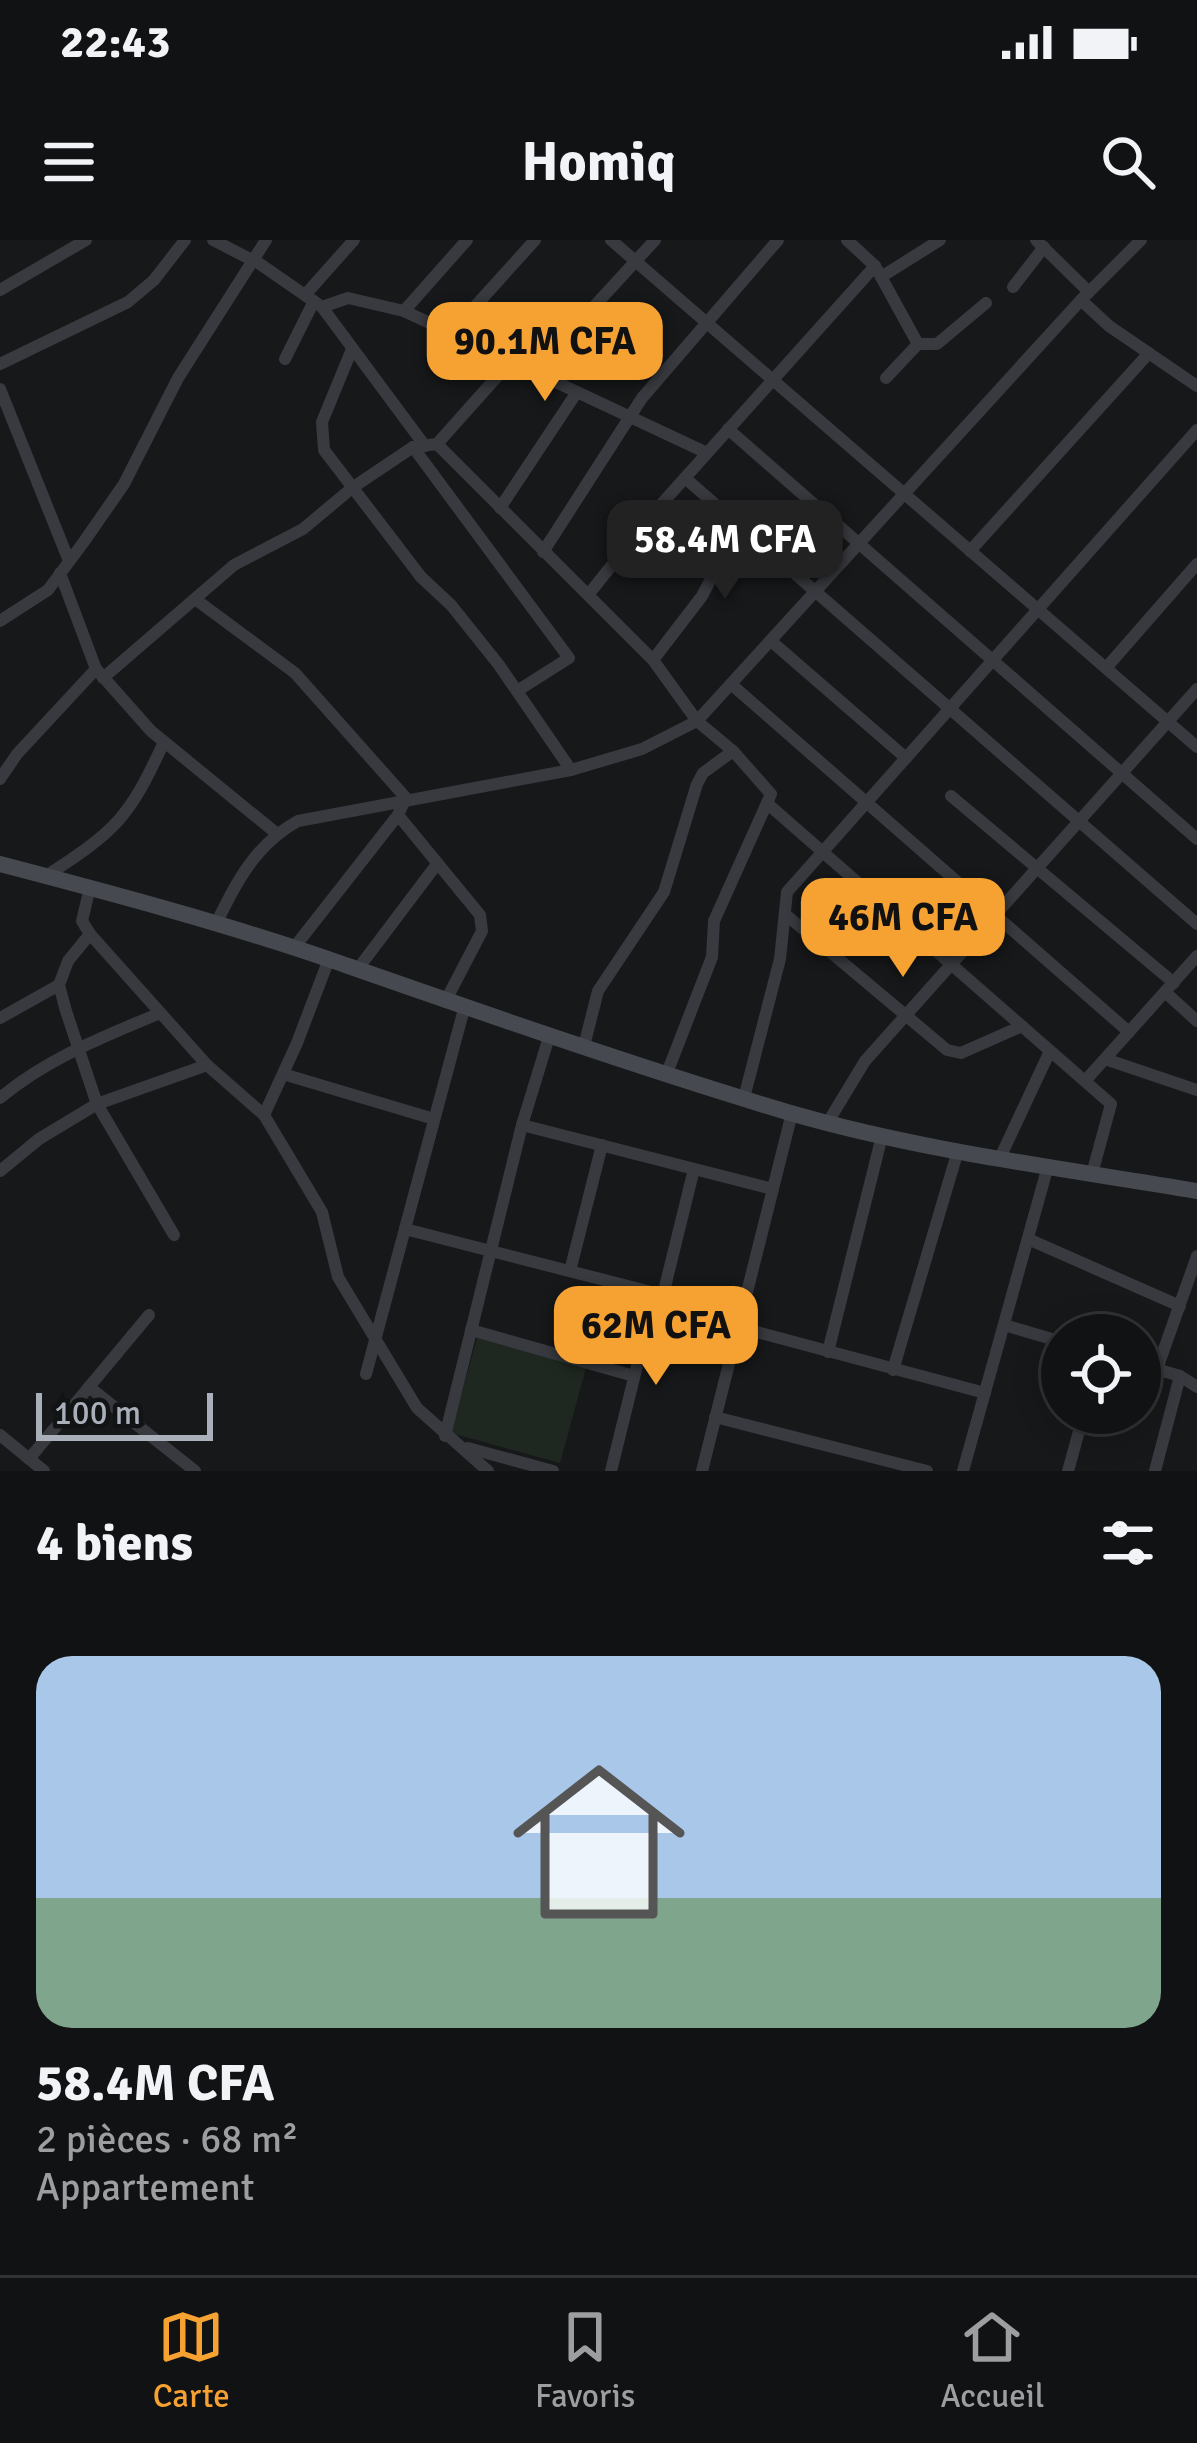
<!DOCTYPE html>
<html lang="fr">
<meta charset="utf-8">
<style>
body{margin:0;font-family:Signika,sans-serif;background:#1e2022;color:#f1f3f6;height:100vh;display:flex;flex-direction:column;font-size:45px;white-space:nowrap}
*{box-sizing:border-box;margin:0}
p{font-size:39px;color:#9c9ea0}
.icon{flex:none;width:66px;height:66px;fill:none;stroke:currentColor;stroke-width:2;stroke-linecap:round;stroke-linejoin:round}
.map{position:relative;height:1231px;overflow:hidden}
.details{display:flex;flex-direction:column;background:#111214;flex:1}
.details>*{flex:none}
.buttons{position:absolute;left:1041px;top:1074px;display:grid;gap:24px}
.buttons a{display:grid;place-items:center;width:120px;height:120px;border-radius:50%;background:#111214;box-shadow:0 6px 30px #0003,0 0 0 3px #303234;font-size:60px}
.scale{position:absolute;left:36px;bottom:30px;width:177px;box-sizing:border-box;padding-left:12px;border:6px solid #a9b0ba;border-top:0;font-size:33px;line-height:42px;white-space:nowrap;color:#a9b0ba;-webkit-text-stroke:9px #121315;paint-order:stroke}
.price{position:absolute;translate:-50% -102px;padding:0 27px;border-radius:24px;background:#f6a233;color:#111;font-size:39px;line-height:78px;filter:drop-shadow(0 3px 6px #0008)}
.price::after{content:'';position:absolute;left:50%;top:72px;width:36px;height:27px;margin-left:-18px;background:inherit;clip-path:polygon(0 0,100% 0,50% 100%)}
.price.current{background:#222;color:#fff}
ul{padding:0;list-style:none}
li{display:grid;align-content:center;gap:24px;height:636px;padding:0 36px}
li+li{border-top:3px solid #303234}
li span{display:grid;place-items:center;height:372px;border-radius:36px;color:#555}
li>.icon{margin-inline-start:auto}
span .icon{width:216px;height:216px;fill:#fffc;stroke-width:1}
li b{font-size:51px}
h2{display:flex;justify-content:space-between;align-items:center;height:144px;padding:0 36px;font-size:51px}
.status{display:flex;justify-content:space-between;align-items:center;height:84px;padding:0 60px;background:#111214;direction:ltr}
.status svg{height:33px;fill:currentColor}
header{display:flex;justify-content:space-between;align-items:center;height:156px;padding:0 36px;background:#111214;font-size:54px;font-weight:700}
.menu{display:flex;justify-content:space-around;align-items:center;height:168px;border-top:3px solid #303234;background:#111214;font-size:33px;color:#9c9ea0}
.menu a{display:grid;justify-items:center;gap:6px}
.menu .current{color:#f6a233}
.map>svg:first-child{display:block}
.green{fill:#1f2820}
.lines{fill:none;stroke-linecap:round;stroke-linejoin:round}
.minor{stroke:#383a3f;stroke-width:12}
.secondary{stroke:#46494f;stroke-width:16}
</style>
<div class="status"><b>22:43</b><svg viewBox="0 0 49 12"><path d="M0 12V9h3v3zM5 12V6h3v6zM10 12V3h3v9zM15 12V0h3v12zM26 1h20v11H26zM47 4h2v5h-2z"/></svg></div>
<header><svg class="icon" aria-label="menu" viewBox="0 0 24 24"><path d="M4 6h16M4 12h16M4 18h16"/></svg>Homiq<svg class="icon" aria-label="search" viewBox="0 0 24 24"><circle cx="10" cy="10" r="6"/><path d="M15 15l6 6"/></svg></header>
<div class="map">
<svg width="1197" height="1231" viewBox="0 0 1197 1231">
<rect width="100%" height="100%" fill="#17181a"/>
<polygon class="green" points="477,1098 586,1128 560,1223 451,1193"/>
<g class="lines">
<g class="minor">
<polyline points="213,0 260,24 322,67 425,206"/>
<polyline points="611,0 1197,507"/>
<polyline points="847,0 875,26 918,104"/>
<polyline points="1036,0 1089,52"/>
<polyline points="881,37 940,0"/>
<polyline points="1013,47 1044,7"/>
<polyline points="0,50 86,0"/>
<polyline points="305,55 354,0"/>
<polyline points="1081,60 1109,86 1197,146"/>
<polyline points="322,67 348,58 404,71 707,213"/>
<polyline points="404,71 467,0"/>
<polyline points="451,93 535,0"/>
<polyline points="352,109 322,182 324,210 421,337 451,365 499,425 571,530"/>
<polyline points="285,119 314,61"/>
<polyline points="0,124 128,62 154,40 185,0"/>
<polyline points="534,132 655,0"/>
<polyline points="886,138 918,104 937,104 986,63"/>
<polyline points="0,149 69,321"/>
<polyline points="728,189 1197,599"/>
<polyline points="437,204 653,420 697,481 733,511 771,554 714,681 712,717 667,833"/>
<polyline points="413,207 569,418 517,451"/>
<polyline points="685,238 1197,684"/>
<polyline points="500,268 577,152"/>
<polyline points="970,311 1149,113"/>
<polyline points="543,312 642,158 778,0"/>
<polyline points="60,333 96,429 151,491 276,593"/>
<polyline points="588,355 657,269 875,26"/>
<polyline points="195,359 295,433 406,558 398,575 293,709"/>
<polyline points="0,381 48,350 83,303 124,244 178,138 266,0"/>
<polyline points="771,401 906,518"/>
<polyline points="653,420 702,356 715,331 724,272"/>
<polyline points="1106,428 1197,324"/>
<polyline points="103,438 234,325 303,289 352,248 413,207 437,204 511,121"/>
<polyline points="731,444 1129,792"/>
<polyline points="0,539 17,514 96,429"/>
<polyline points="951,556 1174,743"/>
<polyline points="769,565 1111,864 1092,934"/>
<polyline points="398,575 480,675 482,691 445,762"/>
<path d="M46 636C117 590 129 578 164 502"/>
<polyline points="90,647 82,681 90,694 207,825 264,875 322,972 338,1037 417,1168 488,1231"/>
<polyline points="785,674 947,810 961,813 1022,786"/>
<path d="M216 684C236 642 256 604 298 581L571 530 642 509 697 481 1081 60 1141 0"/>
<polyline points="90,694 68,721 59,745 66,771 97,864 174,995"/>
<polyline points="357,730 437,624"/>
<polyline points="1165,752 1197,781"/>
<polyline points="0,778 59,745"/>
<polyline points="584,806 598,751 664,652 697,544 703,533 733,511"/>
<polyline points="1105,819 1197,850"/>
<polyline points="283,834 434,879"/>
<polyline points="1085,841 1197,716"/>
<path d="M0 858C48 818 103 797 160 773"/>
<polyline points="744,858 780,719 787,652 1197,190"/>
<polyline points="264,875 297,803 329,719"/>
<polyline points="828,882 865,821 1197,449"/>
<polyline points="522,885 773,949"/>
<polyline points="999,920 1050,811"/>
<polyline points="0,931 39,899 97,864 207,825"/>
<polyline points="405,989 741,1075"/>
<polyline points="1028,999 1180,1066"/>
<polyline points="570,1031 602,905"/>
<polyline points="663,1055 694,929"/>
<polyline points="1004,1085 1062,1102"/>
<polyline points="738,1087 985,1153"/>
<polyline points="471,1090 634,1136"/>
<polyline points="828,1112 882,896"/>
<polyline points="1140,1124 1180,1136 1197,1147"/>
<polyline points="1157,1129 1197,1016"/>
<polyline points="893,1130 957,914"/>
<polyline points="366,1134 464,769"/>
<polyline points="89,1147 195,1231"/>
<polyline points="715,1177 927,1231"/>
<polyline points="0,1195 44,1231"/>
<polyline points="445,1196 522,885 549,797"/>
<polyline points="468,1208 553,1231"/>
<polyline points="29,1219 149,1075"/>
<polyline points="611,1231 655,1053"/>
<polyline points="702,1231 792,873"/>
<polyline points="963,1231 1048,926"/>
<polyline points="1068,1231 1084,1173"/>
<polyline points="1155,1231 1180,1136"/>
</g>
<path class="secondary" d="M0 624C111 653 223 683 331 720 483 773 634 826 787 872 921 911 1060 928 1197 951"/>
</g>
</svg>
<div class="buttons">
<a><svg class="icon" aria-label="locate" viewBox="0 0 24 24"><circle cx="12" cy="12" r="6"/><path d="M12 2v4M12 18v4M2 12h4M18 12h4"/></svg></a>
</div>
<div class="scale">100 m</div>
<b class="price" style="left:545px;top:164px">90.1M CFA</b>
<b class="price current" style="left:725px;top:362px">58.4M CFA</b>
<b class="price" style="left:903px;top:740px">46M CFA</b>
<b class="price" style="left:656px;top:1148px">62M CFA</b>
</div>
<section class="details">
<h2>4 biens<svg class="icon" aria-label="filters" viewBox="0 0 24 24"><path d="M4 7h16M4 17h16"/><circle cx="9" cy="7" r="2"/><circle cx="15" cy="17" r="2"/></svg></h2>
<ul>
<li><span style="background:linear-gradient(#a9c7e8 65%,#7fa58c 0)"><svg class="icon" aria-label="home" viewBox="0 0 24 24"><path d="M3 11l9-7 9 7M6 9v11h12V9"/></svg></span><div><b>58.4M CFA</b><p>2 pièces · 68 m²</p><p>Appartement</p></div></li>
</ul>
</section>
<nav class="menu">
<a class="current"><svg class="icon" aria-label="map" viewBox="0 0 24 24"><path d="M3 6l6-2 6 2 6-2v14l-6 2-6-2-6 2zM9 4v14M15 6v14"/></svg>Carte</a>
<a><svg class="icon" aria-label="saved" viewBox="0 0 24 24"><path d="M7 4h10v16l-5-4-5 4z"/></svg>Favoris</a>
<a><svg class="icon" aria-label="home" viewBox="0 0 24 24"><path d="M3 11l9-7 9 7M6 9v11h12V9"/></svg>Accueil</a>
</nav>
